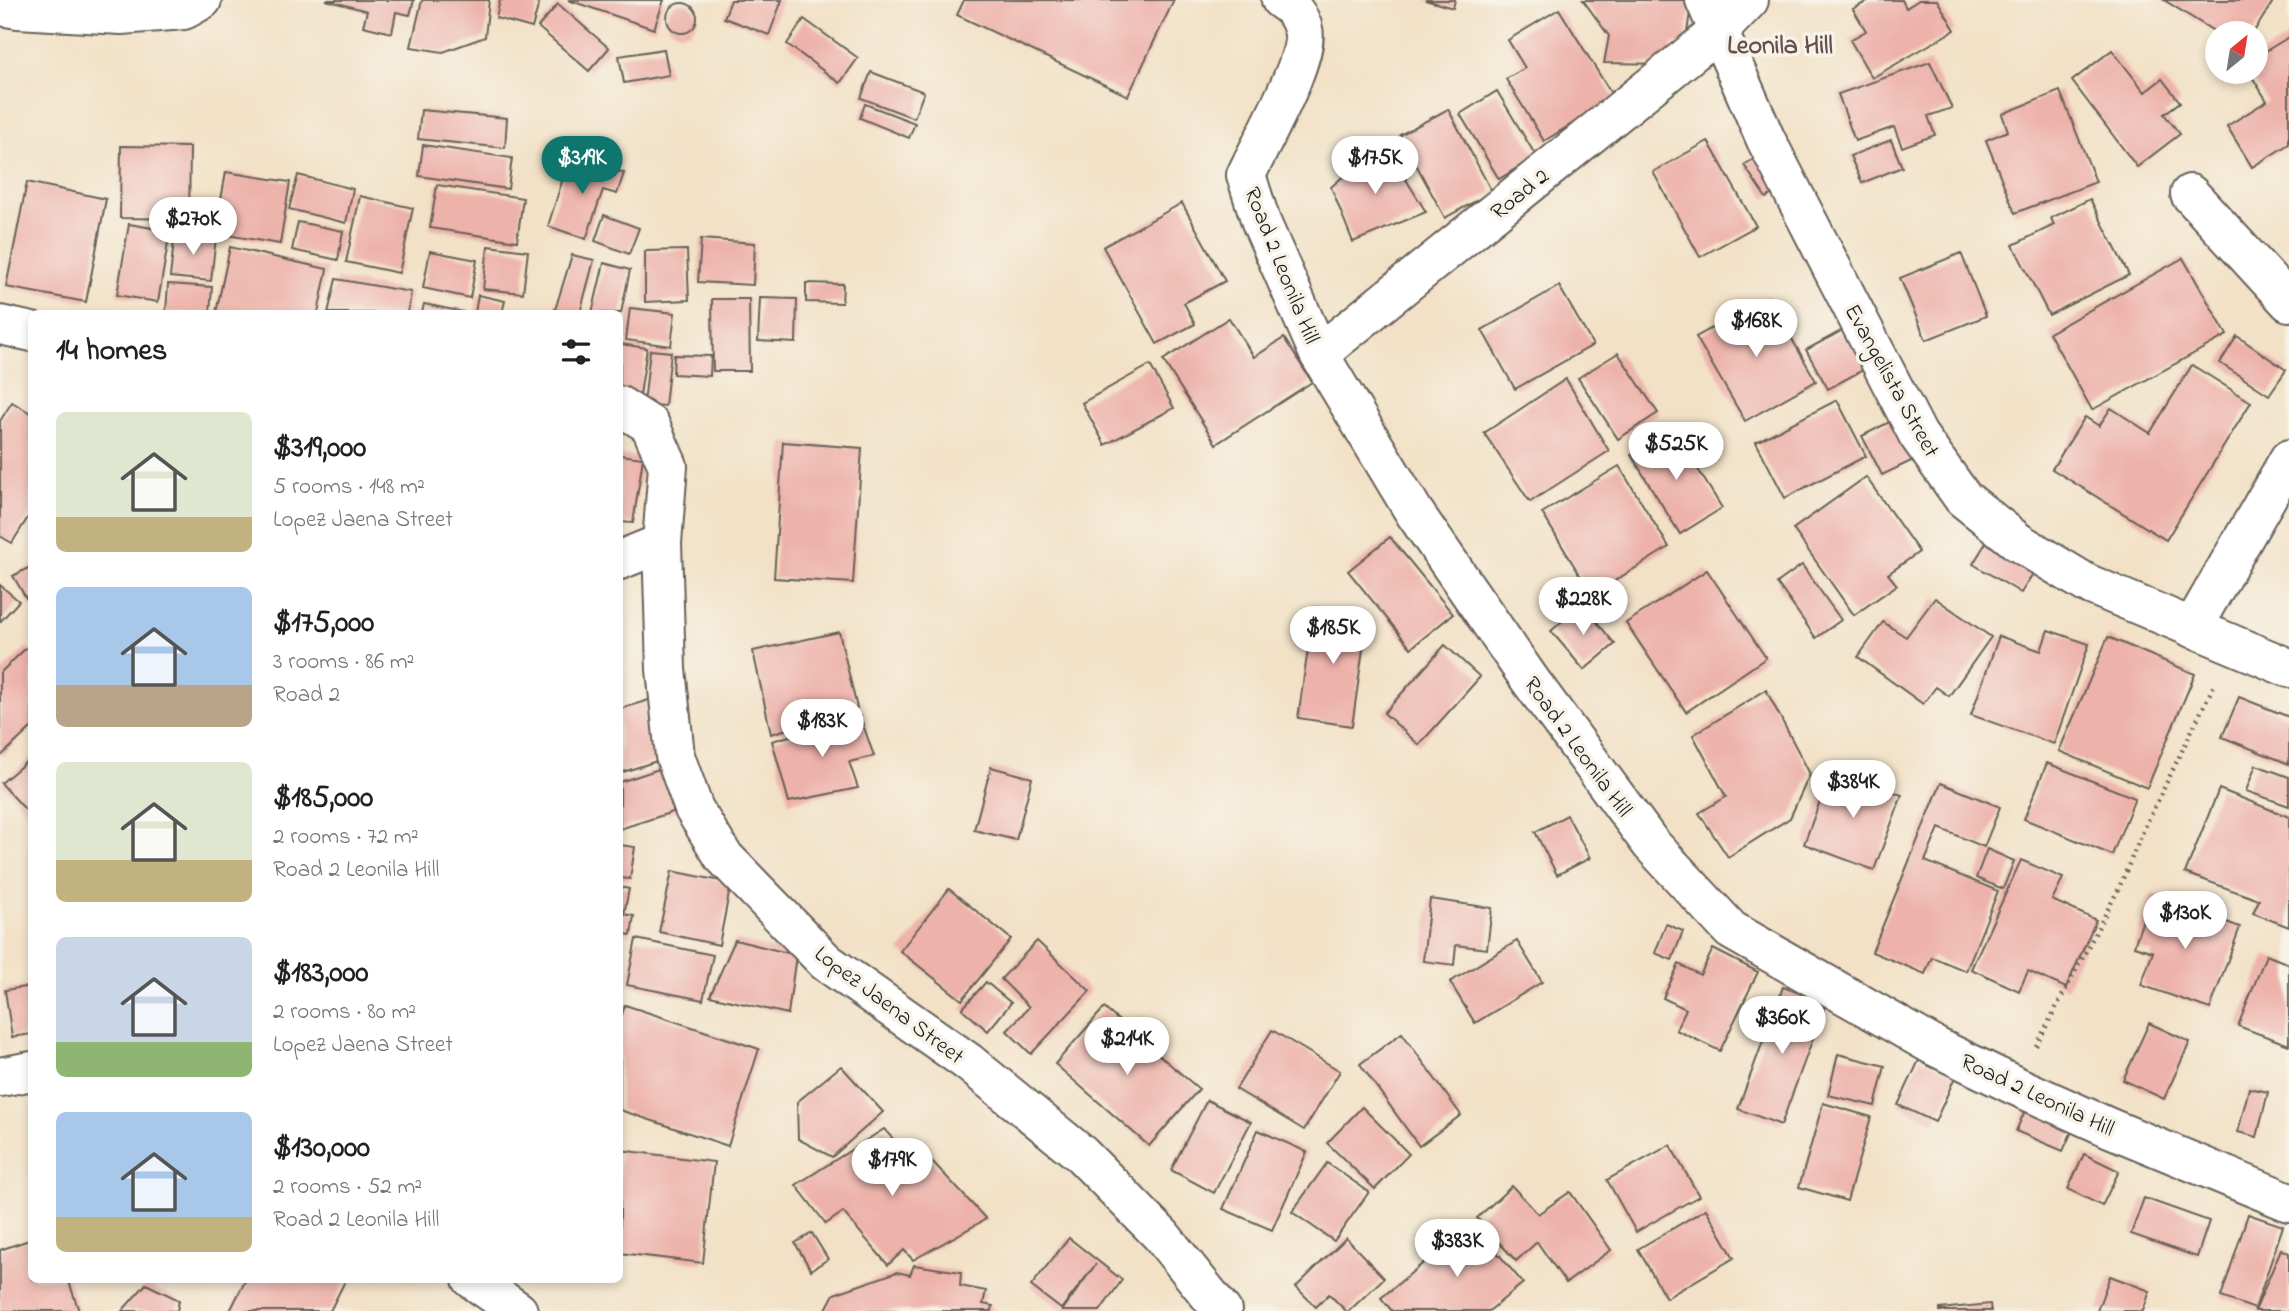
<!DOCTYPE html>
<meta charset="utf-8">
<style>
body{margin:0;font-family:"Indie Flower",sans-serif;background:#f2f2f2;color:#202124;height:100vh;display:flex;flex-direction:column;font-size:26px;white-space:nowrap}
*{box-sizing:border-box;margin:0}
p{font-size:23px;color:#757577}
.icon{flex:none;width:38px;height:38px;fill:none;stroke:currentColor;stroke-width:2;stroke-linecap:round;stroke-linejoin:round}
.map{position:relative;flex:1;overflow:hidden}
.sheet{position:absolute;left:28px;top:310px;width:595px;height:973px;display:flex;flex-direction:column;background:#fff;border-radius:10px;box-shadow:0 4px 10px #0003}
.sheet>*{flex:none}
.needle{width:46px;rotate:30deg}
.tools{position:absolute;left:2205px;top:21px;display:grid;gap:14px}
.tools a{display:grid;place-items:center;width:63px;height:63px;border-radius:50%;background:#fff;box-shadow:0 4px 10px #0003;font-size:35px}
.price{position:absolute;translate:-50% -60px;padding:0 16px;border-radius:24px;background:#fff;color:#222;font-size:23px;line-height:46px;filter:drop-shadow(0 2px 4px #0008)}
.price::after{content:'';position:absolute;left:50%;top:42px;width:21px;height:16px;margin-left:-10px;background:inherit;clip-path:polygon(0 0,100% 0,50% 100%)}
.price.current{background:#0f766e;color:#fff}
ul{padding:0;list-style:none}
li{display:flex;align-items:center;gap:21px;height:175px;padding:0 28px}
li span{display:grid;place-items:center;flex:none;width:196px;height:140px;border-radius:10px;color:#555}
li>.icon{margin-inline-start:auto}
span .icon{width:84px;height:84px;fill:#fffc;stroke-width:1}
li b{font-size:30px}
h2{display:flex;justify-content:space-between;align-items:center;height:84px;padding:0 28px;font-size:30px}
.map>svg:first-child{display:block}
.building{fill:#edb2aa}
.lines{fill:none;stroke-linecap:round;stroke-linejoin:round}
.minor-casing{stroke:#676158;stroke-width:42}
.path{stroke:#676158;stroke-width:4.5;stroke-dasharray:2 5;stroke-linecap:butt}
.minor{stroke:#fff;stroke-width:38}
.labels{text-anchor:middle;stroke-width:7;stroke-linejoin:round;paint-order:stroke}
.street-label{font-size:23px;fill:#1c1c1c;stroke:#f7f3e8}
.quarter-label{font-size:26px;font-weight:bold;fill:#65504e;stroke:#f7f3e8}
</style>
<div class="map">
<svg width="2289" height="1311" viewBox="0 0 2289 1311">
<rect width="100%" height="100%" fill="#f7f3e8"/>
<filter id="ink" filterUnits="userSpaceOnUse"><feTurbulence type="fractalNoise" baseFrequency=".0143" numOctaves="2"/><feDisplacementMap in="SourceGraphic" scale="14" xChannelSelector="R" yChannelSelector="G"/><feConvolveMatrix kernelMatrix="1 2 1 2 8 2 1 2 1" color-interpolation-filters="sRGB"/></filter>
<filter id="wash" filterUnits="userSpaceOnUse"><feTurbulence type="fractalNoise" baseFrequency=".00686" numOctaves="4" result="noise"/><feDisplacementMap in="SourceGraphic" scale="28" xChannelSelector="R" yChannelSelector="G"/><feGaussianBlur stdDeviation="1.57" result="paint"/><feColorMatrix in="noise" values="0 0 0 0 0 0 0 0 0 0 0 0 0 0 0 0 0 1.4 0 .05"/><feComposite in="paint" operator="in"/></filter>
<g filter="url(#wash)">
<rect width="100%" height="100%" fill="#f2e1c6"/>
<g id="blocks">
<g class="building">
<polygon points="326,0 414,0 410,15 396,12 392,33 363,26 367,11"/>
<polygon points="422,0 489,0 485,37 443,52 411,47"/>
<polygon points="500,0 527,0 539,3 532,28 496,18"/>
<polygon points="568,0 664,0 654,29"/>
<polygon points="731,0 782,0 769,35 724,18"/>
<polygon points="964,0 1174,0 1128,96 957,15"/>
<polygon points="1425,0 1455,0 1453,8"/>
<polygon points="1583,0 1692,0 1685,45 1672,44 1672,64 1604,63 1609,36"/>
<polygon points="1870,0 1902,0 1906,8 1919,0 1937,0 1955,30 1872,78 1850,40 1866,31 1853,9"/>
<polygon points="2164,0 2274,0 2253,33 2217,33"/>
<circle cx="682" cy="18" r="15"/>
<polygon points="558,4 609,48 589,71 538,27"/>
<polygon points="1559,9 1614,98 1544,141 1506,79 1525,68 1508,40"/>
<polygon points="804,19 858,58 840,83 787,44"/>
<polygon points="2289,37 2289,144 2252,167 2227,126 2267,101 2249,72 2256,72 2256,57"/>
<polygon points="664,49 669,75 624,83 619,56"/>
<polygon points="2112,50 2145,92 2162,79 2180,102 2164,114 2180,134 2137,167 2072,81"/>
<polygon points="1930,62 1952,108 1928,116 1935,135 1902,147 1894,127 1855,141 1838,94"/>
<polygon points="871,72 924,92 914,118 861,98"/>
<polygon points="1497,91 1536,156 1499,179 1460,114"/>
<polygon points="2060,91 2096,182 2015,213 1986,140 2008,131 2002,114"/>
<polygon points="865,104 915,123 909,138 860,118"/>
<polygon points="1448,109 1492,192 1445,218 1400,135"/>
<polygon points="421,110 507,118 505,148 418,139"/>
<polygon points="1891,140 1902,167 1862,183 1850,156"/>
<polygon points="1708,141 1756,226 1700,257 1653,172"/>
<polygon points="1383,142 1426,212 1353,242 1331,187"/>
<polygon points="423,145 512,158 508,189 419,176"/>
<polygon points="121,146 190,147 189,219 120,218"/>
<polygon points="570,156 624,173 617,194 603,190 586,239 548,226"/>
<polygon points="1757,157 1779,190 1766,198 1744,165"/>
<polygon points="226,172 290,182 280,244 215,233"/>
<polygon points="298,175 353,189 346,223 289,209"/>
<polygon points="27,182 106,199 86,302 6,287"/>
<polygon points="437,185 523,198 517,241 430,228"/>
<polygon points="360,196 413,208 399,273 346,262"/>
<polygon points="2090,199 2129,275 2049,315 2013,245 2054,225 2051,218"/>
<polygon points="1182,203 1225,281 1184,303 1195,324 1157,344 1103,247"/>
<polygon points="604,215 639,228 629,254 595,241"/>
<polygon points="298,222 343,231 338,260 292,250"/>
<polygon points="129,224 170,231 158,302 117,295"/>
<polygon points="175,232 216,237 211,281 170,277"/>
<polygon points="701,239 755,243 753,285 698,282"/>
<polygon points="488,246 528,251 523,293 483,289"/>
<polygon points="230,247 327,269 318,313 216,313"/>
<polygon points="687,250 689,300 645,302 645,251"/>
<polygon points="430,251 477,260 470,298 423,288"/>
<polygon points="1961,253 1986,316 1926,340 1900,278"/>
<polygon points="572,255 594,260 580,313 554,313"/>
<polygon points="2183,258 2227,335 2092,410 2049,333"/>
<polygon points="604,263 630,270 621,313 592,313"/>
<polygon points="336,279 411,292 408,313 328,313"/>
<polygon points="806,283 843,284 842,303 806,302"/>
<polygon points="168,284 212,287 210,313 166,312"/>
<polygon points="1559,286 1593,345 1515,389 1482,330"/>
<polygon points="478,295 505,301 502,313 475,313"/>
<polygon points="1768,297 1816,381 1745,421 1696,337"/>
<polygon points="760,298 797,299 796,343 758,341"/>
<polygon points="712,299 749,299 750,371 713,371"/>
<polygon points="424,304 464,312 464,313 422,313"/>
<polygon points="630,308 675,313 671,346 626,340"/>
<polygon points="1229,318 1254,357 1284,338 1312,382 1216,444 1163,360"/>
<polygon points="1852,325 1874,364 1828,389 1806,350"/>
<polygon points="2237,336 2286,370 2269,395 2220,363"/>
<polygon points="620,344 647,348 639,402 620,399"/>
<polygon points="650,350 671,352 665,406 644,404"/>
<polygon points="1618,353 1658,413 1618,439 1578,378"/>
<polygon points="674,355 711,356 710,376 673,374"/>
<polygon points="1150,365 1174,408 1105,445 1082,403"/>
<polygon points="2192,365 2251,402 2166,540 2052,469 2085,417 2099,426 2111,408 2150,433"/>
<polygon points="1566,379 1609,451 1530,502 1484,433"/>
<polygon points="1837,400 1866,456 1785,498 1756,442"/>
<polygon points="12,402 32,414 32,511 12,543 0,536 0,421"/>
<polygon points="1905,414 1926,454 1882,475 1862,436"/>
<polygon points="1673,429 1722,508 1680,534 1631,455"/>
<polygon points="783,442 862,448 853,583 774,578"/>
<polygon points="620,455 643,458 633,523 620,522"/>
<polygon points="1619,466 1669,547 1592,595 1542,513"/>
<polygon points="1866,477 1919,552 1888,574 1897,585 1854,615 1793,529"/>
<polygon points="1390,537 1453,614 1411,648 1348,571"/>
<polygon points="1987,541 2035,570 2021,593 1973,564"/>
<polygon points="1802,565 1841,620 1816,638 1777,583"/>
<polygon points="32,566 32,608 13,576"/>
<polygon points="1707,570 1766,658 1686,712 1626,623"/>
<polygon points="0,585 19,601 0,622"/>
<polygon points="1935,598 1991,637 1949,696 1936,687 1923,704 1858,657 1883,622 1906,637"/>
<polygon points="1582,604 1615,644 1584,670 1551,631"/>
<polygon points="1314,607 1368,614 1352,726 1298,718"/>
<polygon points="2048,630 2089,644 2054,744 1971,715 1999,636 2041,651"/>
<polygon points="839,632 857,708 771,734 753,651"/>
<polygon points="2108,637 2195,674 2147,788 2059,751"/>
<polygon points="1445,645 1480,677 1419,745 1384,713"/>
<polygon points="27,647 32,652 32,727 0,757 0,673"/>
<polygon points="1766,690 1810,774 1790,818 1728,857 1699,813 1726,797 1693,735"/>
<polygon points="2239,697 2289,717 2289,764 2222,737"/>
<polygon points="652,699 669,757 620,773 620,709"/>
<polygon points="860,716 874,756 849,762 858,788 789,802 772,741"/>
<polygon points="32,757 32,817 1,783"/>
<polygon points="2047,763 2135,798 2112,855 2024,819"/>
<polygon points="671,765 685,808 620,829 620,782"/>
<polygon points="2256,765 2289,777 2289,806 2246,791"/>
<polygon points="991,767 1032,778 1016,840 974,830"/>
<polygon points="1832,769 1902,795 1874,870 1804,844"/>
<polygon points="1941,783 2000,807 1984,847 1939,828 1925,861 1998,891 1966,971 1932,957 1925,974 1872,952"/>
<polygon points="2219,789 2289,817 2289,927 2253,913 2259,900 2185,873"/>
<polygon points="1567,815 1590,858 1557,875 1535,832"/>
<polygon points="620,845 635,847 630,879 620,878"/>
<polygon points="1987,849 2014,861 2003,889 1976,878"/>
<polygon points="2021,860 2063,878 2052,900 2096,920 2066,988 2028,971 2019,991 1971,969"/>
<polygon points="672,871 731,883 719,945 659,932"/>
<polygon points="620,887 629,889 624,914 634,916 631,935 620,933"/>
<polygon points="949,889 1011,939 962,1000 900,951"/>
<polygon points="2152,894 2240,927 2210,1009 2141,985 2153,952 2134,946"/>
<polygon points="1430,899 1492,908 1487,949 1456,945 1454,965 1423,961"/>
<polygon points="1666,924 1683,931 1672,960 1655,953"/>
<polygon points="636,939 713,955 703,1000 627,985"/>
<polygon points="735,940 796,955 788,1014 710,996"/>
<polygon points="1037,941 1090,991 1031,1054 1007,1031 1029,1007 1001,979"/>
<polygon points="1517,941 1542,982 1475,1023 1450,982"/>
<polygon points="1713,949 1758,972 1720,1051 1676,1030 1686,1009 1663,998 1679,964 1700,975"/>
<polygon points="2266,955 2289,964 2289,1045 2238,1026"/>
<polygon points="986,982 1011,1003 988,1031 962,1009"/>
<polygon points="32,986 32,1034 12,1037 5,990"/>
<polygon points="1783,987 1826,1003 1781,1125 1738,1109"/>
<polygon points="625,1005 759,1049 728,1146 620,1110 620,1021"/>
<polygon points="1104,1008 1199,1089 1149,1146 1055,1064"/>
<polygon points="2149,1023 2190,1042 2164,1099 2123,1080"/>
<polygon points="1272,1030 1340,1071 1304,1130 1236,1089"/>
<polygon points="1402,1033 1461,1115 1419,1146 1360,1064"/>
<polygon points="1838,1054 1885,1066 1875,1106 1828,1095"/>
<polygon points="1920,1058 1956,1075 1935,1122 1898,1105"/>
<polygon points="841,1066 883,1112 832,1157 798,1139 797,1102"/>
<polygon points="2249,1088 2268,1092 2257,1137 2238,1132"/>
<polygon points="2031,1097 2078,1118 2063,1151 2016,1131"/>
<polygon points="1207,1100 1251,1122 1214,1193 1171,1170"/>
<polygon points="1823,1103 1871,1117 1847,1201 1799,1187"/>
<polygon points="1362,1107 1409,1154 1375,1189 1327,1143"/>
<polygon points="884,1129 906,1153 916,1144 986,1219 913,1260 904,1250 888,1265 843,1212 826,1224 796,1185"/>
<polygon points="1258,1130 1307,1152 1272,1230 1223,1209"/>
<polygon points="1670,1145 1699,1196 1636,1232 1607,1180"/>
<polygon points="620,1150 714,1162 703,1263 620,1253"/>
<polygon points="2084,1154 2119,1171 2102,1206 2068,1189"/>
<polygon points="1327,1163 1369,1192 1334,1241 1292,1212"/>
<polygon points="1512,1186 1538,1214 1570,1192 1611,1250 1566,1283 1537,1242 1516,1261 1477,1218"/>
<polygon points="2144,1198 2209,1221 2197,1257 2131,1234"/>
<polygon points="1706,1209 1734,1258 1666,1298 1638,1249"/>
<polygon points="2248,1214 2283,1226 2255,1309 2221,1297"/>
<polygon points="1472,1223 1523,1283 1489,1311 1392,1311 1381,1298"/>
<polygon points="812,1233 828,1259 811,1270 795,1243"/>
<polygon points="1069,1238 1122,1280 1100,1311 1062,1311 1096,1264 1061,1309 1031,1286"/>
<polygon points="1346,1238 1384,1278 1349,1311 1346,1311 1329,1294 1316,1307 1296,1287"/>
<polygon points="32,1239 32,1279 68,1279 79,1311 0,1311 0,1250"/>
<polygon points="2281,1249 2289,1253 2289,1311 2255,1311"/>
<polygon points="914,1265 961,1272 960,1286 986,1291 983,1304 993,1306 992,1311 825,1311 834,1294 897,1272 910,1275"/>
<polygon points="2110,1276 2150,1291 2143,1311 2097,1311"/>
<polygon points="246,1279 346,1279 330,1311 230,1311"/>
<polygon points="146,1284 179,1300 177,1311 122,1311"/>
<polygon points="1990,1304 1991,1311 1940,1311 1940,1309"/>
</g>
</g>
</g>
<g filter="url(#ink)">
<use href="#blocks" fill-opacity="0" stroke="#676158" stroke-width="2"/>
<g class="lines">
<g class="minor-casing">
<g id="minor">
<path d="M1281 0C1292 6 1300 17 1303 29 1311 56 1259 147 1246 175L1261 222 1319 354 1414 512 1530 680 1651 844 1731 930 1936 1047 2014 1085 2110 1128 2289 1202"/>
<polyline points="1705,0 1766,140 1918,435 1963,498 2018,542 2086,583 2289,668"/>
<polyline points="0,6 18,9 121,15 184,10 202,0"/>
<polyline points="2190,194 2289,302"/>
<polyline points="0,325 32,332"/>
<polyline points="1319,354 1719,31 1749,0"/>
<polyline points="620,406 650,425 668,466 662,543 666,669 675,756 694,809 723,856 826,962 968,1062 1081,1154 1161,1235 1222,1311"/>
<polyline points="620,560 662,543"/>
<polyline points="2192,628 2289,459"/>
<polyline points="0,1077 32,1071"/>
<polyline points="472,1279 518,1311"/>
</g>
</g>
<polyline class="path" points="2036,1046 2118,890 2145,827 2215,683"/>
<use href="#minor" class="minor"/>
</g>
</g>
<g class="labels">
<g class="street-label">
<text transform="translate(1519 193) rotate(-39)" y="8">Road 2</text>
<text transform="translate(1283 265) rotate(68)" y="8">Road 2 Leonila Hill</text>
<text transform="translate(1893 380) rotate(61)" y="8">Evangelista Street</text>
<text transform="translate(1579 746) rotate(54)" y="8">Road 2 Leonila Hill</text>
<text transform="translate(890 1004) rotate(37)" y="8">Lopez Jaena Street</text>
<text transform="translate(2038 1094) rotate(25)" y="8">Road 2 Leonila Hill</text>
</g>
<g class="quarter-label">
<text x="1780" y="53">Leonila Hill</text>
</g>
</g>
</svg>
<div class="tools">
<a><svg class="needle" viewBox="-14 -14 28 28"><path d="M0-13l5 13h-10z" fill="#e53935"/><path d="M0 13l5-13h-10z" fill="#757577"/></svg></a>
</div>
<b class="price current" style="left:582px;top:196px">$319K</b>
<b class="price" style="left:1375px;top:196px">$175K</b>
<b class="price" style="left:193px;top:257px">$270K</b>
<b class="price" style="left:1756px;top:359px">$168K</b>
<b class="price" style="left:1676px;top:482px">$525K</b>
<b class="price" style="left:1583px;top:637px">$228K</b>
<b class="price" style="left:1333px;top:666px">$185K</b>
<b class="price" style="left:822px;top:759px">$183K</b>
<b class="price" style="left:1853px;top:820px">$384K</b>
<b class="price" style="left:2185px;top:951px">$130K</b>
<b class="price" style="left:1782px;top:1056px">$360K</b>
<b class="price" style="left:1127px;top:1077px">$214K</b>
<b class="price" style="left:892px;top:1198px">$179K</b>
<b class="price" style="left:1457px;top:1279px">$383K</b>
<section class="sheet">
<h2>14 homes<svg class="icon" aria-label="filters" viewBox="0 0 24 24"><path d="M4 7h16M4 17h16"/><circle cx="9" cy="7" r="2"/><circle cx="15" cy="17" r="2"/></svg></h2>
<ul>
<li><span style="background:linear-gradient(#dfe7d0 75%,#c2b280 0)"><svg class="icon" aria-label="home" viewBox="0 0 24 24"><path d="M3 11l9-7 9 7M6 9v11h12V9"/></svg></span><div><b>$319,000</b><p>5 rooms · 148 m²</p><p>Lopez Jaena Street</p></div></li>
<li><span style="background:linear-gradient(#a9c7e8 70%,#b9a48a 0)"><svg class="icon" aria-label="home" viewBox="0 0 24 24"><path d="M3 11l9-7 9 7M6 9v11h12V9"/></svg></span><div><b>$175,000</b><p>3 rooms · 86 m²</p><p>Road 2</p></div></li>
<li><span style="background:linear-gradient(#dfe7d0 70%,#c2b280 0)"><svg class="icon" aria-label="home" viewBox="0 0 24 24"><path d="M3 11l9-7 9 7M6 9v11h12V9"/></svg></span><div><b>$185,000</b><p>2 rooms · 72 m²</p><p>Road 2 Leonila Hill</p></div></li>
<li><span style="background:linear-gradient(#c9d6e8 75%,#8fb573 0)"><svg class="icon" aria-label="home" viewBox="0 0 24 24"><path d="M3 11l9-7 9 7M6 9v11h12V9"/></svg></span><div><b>$183,000</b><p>2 rooms · 80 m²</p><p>Lopez Jaena Street</p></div></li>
<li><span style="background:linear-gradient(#a9c7e8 75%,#c2b280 0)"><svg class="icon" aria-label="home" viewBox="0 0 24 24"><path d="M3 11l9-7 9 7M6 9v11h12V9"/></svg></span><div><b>$130,000</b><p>2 rooms · 52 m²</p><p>Road 2 Leonila Hill</p></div></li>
</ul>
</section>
</div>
